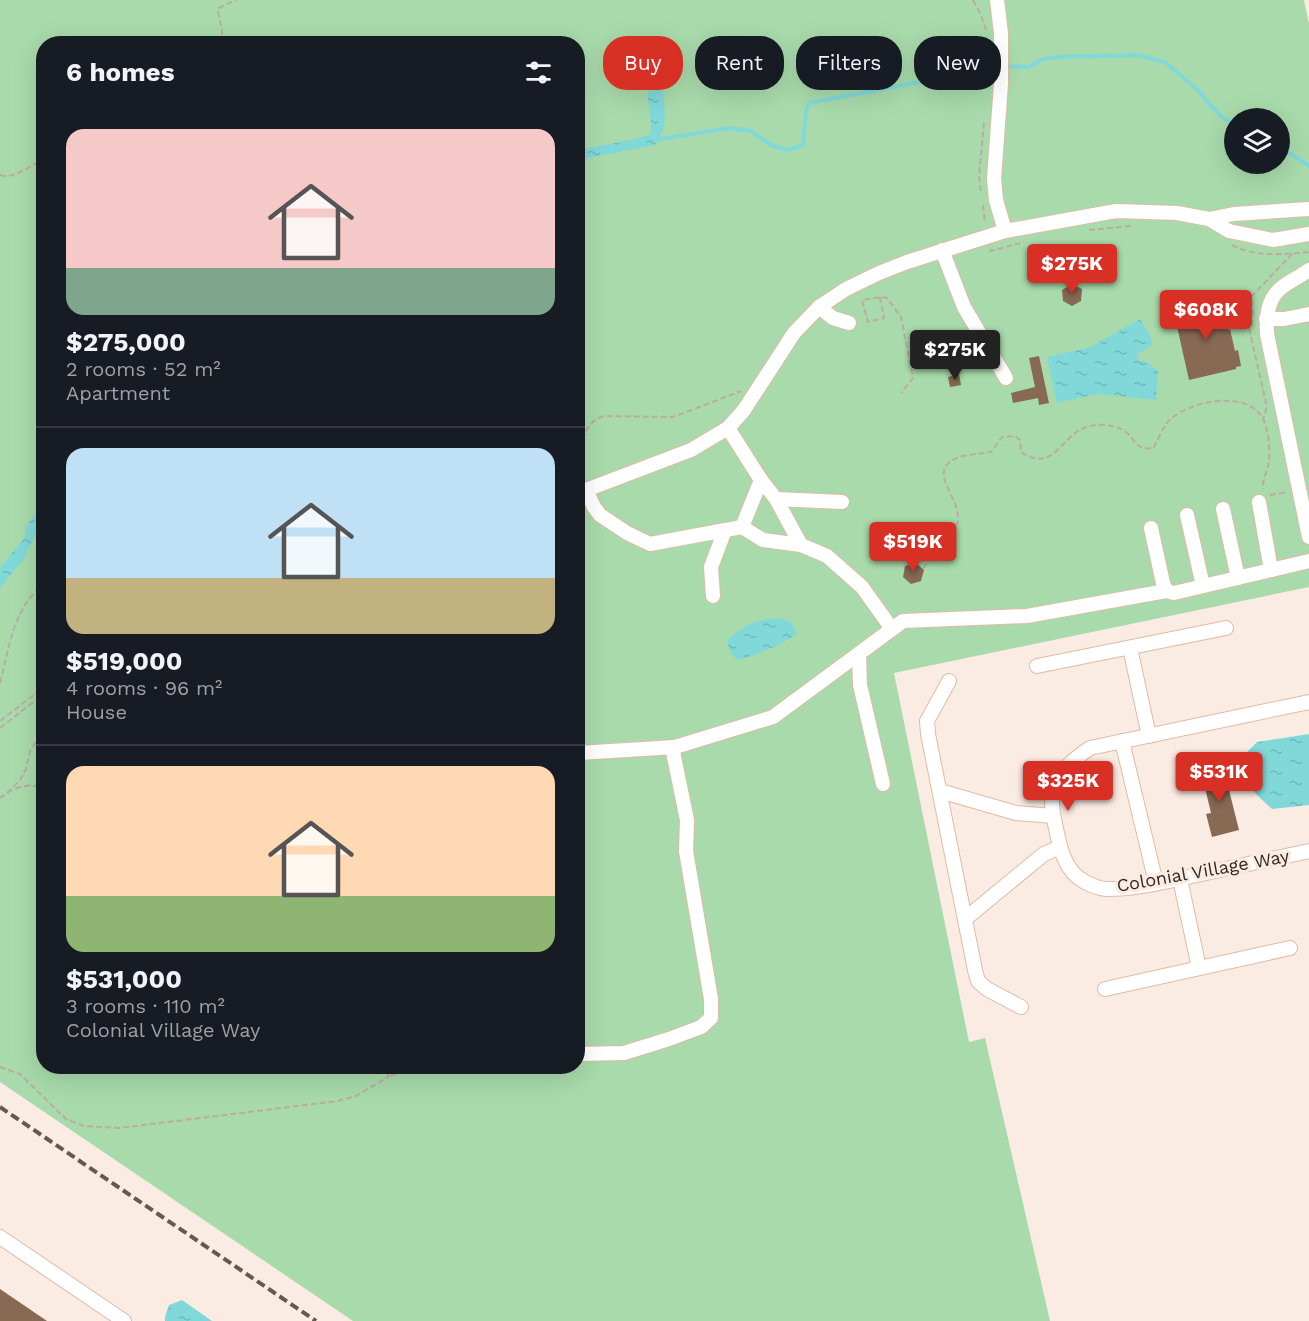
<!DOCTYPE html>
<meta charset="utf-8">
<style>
body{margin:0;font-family:"Work Sans",sans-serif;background:#20242c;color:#f1f3f6;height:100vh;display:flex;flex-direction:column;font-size:22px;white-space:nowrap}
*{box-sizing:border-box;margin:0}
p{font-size:20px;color:#9ea1a6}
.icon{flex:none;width:33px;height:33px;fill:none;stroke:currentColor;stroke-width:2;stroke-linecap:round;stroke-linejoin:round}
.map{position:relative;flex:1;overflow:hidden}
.drawer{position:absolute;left:36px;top:36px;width:549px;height:1038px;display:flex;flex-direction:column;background:#171b24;border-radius:24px;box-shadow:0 6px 24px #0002}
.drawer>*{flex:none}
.top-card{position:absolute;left:603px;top:36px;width:570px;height:54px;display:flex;gap:12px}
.buttons{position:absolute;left:1224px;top:108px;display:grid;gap:12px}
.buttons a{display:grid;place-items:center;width:66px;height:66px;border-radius:50%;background:#171b24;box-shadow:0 6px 24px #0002;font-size:30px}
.price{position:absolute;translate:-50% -51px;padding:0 14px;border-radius:6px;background:#d93025;color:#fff;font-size:20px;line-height:39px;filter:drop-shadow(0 2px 3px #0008)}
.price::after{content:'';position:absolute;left:50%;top:36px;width:18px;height:14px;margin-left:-9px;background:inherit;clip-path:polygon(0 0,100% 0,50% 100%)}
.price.selected{background:#222;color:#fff}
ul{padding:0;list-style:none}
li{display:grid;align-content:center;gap:12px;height:318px;padding:0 30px}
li+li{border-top:2px solid #363941}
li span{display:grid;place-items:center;height:186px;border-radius:18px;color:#555}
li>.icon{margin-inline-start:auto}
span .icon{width:108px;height:108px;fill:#fffc;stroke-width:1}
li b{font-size:26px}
h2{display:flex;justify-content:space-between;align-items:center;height:72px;padding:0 30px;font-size:26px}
.tag{padding:0 21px;border-radius:24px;background:#171b24;box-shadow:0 6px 24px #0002;font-size:21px;line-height:54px}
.tag.selected{background:#d93025;color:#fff}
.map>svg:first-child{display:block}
.park{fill:#a8daab;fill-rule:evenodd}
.water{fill:url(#water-ripples)}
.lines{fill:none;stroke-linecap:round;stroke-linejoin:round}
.stream{stroke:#81d8d8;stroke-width:4}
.building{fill:#876954}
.minor-casing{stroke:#debca5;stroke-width:16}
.path{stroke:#baaca3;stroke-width:2;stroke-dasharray:6 3;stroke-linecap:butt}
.minor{stroke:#fff;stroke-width:14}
.rail{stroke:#66584f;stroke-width:4;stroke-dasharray:9 4.5;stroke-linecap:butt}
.labels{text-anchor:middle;stroke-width:6;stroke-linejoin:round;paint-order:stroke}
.street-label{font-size:18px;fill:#34271e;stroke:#faece3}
</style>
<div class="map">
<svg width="1309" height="1321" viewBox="0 0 1309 1321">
<defs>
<pattern id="water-ripples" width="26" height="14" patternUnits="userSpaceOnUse" patternTransform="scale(1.5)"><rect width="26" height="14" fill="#81d8d8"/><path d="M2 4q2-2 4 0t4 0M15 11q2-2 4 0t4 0" fill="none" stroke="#70b9b9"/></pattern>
</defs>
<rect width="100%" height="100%" fill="#faece3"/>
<path class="park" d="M0 0H1304L1309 24V587L894 673 969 1042 985 1038 1050 1321H353L0 1082ZM44 44H578V1066H44ZM1234 118H1280V164H1234Z"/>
<g class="water">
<path d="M654 87 663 91C665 110 668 129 655 145L578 160V150L636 139 651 134V122L647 93Z"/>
<polygon points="1140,319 1151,337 1152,345 1138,354 1138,360 1147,362 1158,371 1156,400 1097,394 1057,403 1047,357 1090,347"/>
<polygon points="43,502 43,526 38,529 23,560 0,588 0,568 25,537 25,528"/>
<path d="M780 618 791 622 797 634C779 646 759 654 738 660 730 655 728 649 728 640 744 623 757 620 780 618Z"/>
<path d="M1309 734V805L1272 809C1251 790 1242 782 1245 754L1257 742Z"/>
<polygon points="182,1300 212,1321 165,1321 165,1317 169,1305"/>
</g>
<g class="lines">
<g class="stream">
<path d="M660 139 730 128 751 131 771 145 788 150 803 145C805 133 804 111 809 103L925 81 986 66 1029 67 1043 59 1057 57 1138 55 1165 62 1200 92 1209 104 1223 118 1234 123"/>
<polyline points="1280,147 1309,166"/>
</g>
</g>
<g class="building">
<polygon points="1072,284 1082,289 1081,301 1072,306 1063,301 1062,290"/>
<polygon points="1221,302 1228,330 1230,329 1235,351 1238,350 1241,366 1236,367 1236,369 1189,380 1174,313"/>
<polygon points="1039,356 1049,403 1039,405 1038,398 1013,403 1011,393 1035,387 1029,358"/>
<polygon points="959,374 961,385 950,387 948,377"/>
<polygon points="916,563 924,570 921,581 911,584 903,577 905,566"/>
<polygon points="1223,766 1239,830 1212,837 1206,814 1211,813 1201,771"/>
<polygon points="0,1289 47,1321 0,1321"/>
</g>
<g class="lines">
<g class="minor-casing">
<g id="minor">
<polyline points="997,0 1001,33 1001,84 994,179 996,200 1005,231"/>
<polyline points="1209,219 1234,214 1309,209"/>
<polyline points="942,250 964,307 1006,378"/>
<path d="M1309 270C1300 277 1289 281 1280 289 1267 300 1266 318 1267 334L1309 537"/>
<polyline points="819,307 833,318 849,323"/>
<polyline points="1266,319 1284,319 1309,314"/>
<polyline points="728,428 761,480 742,527 763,540 801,545 827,556 862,587 892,629"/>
<polyline points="761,480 776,499 801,545"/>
<polyline points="586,490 594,507 600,515 627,533 650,544 742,527"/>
<polyline points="578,493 691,450 728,428 744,410 794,333 819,307 846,289 879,273 907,262 1005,231 1116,211 1177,213 1209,219 1229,231 1273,240 1309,234"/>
<polyline points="776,499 842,502"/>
<polyline points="1259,502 1271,570"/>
<polyline points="1223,509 1238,578"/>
<polyline points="1187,515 1203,586"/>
<polyline points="1151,528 1163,583 1166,591 1174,593 1309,561"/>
<polyline points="713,596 711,567 725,530"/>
<polyline points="1130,648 1149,736"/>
<polyline points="859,654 860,685 883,784"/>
<polyline points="1037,666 1226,628"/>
<polyline points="949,681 927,721 928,734 975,970 978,981 987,989 1021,1007"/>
<path d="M1309 702 1090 748C1063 766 1046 785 1054 819 1059 842 1062 870 1085 882 1091 885 1100 889 1107 889 1137 889 1168 881 1197 875 1234 867 1272 859 1309 851"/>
<polyline points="1122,741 1156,883"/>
<polyline points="578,753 675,747 773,717 903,621 1027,616 1166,591"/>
<polyline points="940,791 1016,813 1053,816"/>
<polyline points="1180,879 1199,968"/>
<polyline points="965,919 1044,854 1060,847"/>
<polyline points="1105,989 1290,948"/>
<polyline points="578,1054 624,1053 669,1039 701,1027 711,1018 711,999 686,851 687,820 672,747"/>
<polyline points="0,1237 124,1321"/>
</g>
</g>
<g class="path">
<polyline points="973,0 981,15 986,30"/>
<polyline points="221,44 222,30 218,12 219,8 236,0"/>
<path d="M0 175C13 180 31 165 44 159"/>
<polyline points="981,191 979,176 984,122"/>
<polyline points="983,205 985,223"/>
<polyline points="1089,230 1131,226"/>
<path d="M1232 245C1257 258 1282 254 1309 252"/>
<polyline points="990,249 991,251 1024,242"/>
<polyline points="880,297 884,318 868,322 862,300 880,297 887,298 901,317 913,378 901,393"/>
<polyline points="1253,315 1251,297 1293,253"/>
<polyline points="1252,320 1249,328 1267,407 1263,419"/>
<polyline points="578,422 584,432"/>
<path d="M578 457C583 440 584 422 604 416L673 417 741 391"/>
<polyline points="1270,495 1288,492"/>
<path d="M923 568C927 564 932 560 936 555 941 548 945 539 950 532 953 527 957 526 958 521 961 497 924 470 959 457 969 454 980 454 991 452L1002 437 1015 436 1020 440 1021 452C1055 474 1059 436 1087 427 1097 423 1114 425 1123 430 1137 438 1133 451 1153 448 1158 441 1161 431 1166 424 1184 401 1250 387 1264 421 1269 433 1271 453 1268 466 1266 474 1262 481 1263 489"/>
<path d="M0 683C9 650 13 606 44 585"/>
<polyline points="0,721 44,687"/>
<polyline points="0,728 44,694"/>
<polyline points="7,793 20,780 26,769 30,751 44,730"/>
<path d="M0 798C11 789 30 780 44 790"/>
<polyline points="0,1067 20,1074 66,1119 84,1126 119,1128 338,1101 356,1096 388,1077 388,1066"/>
<polyline points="390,1076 421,1066"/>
</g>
<use href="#minor" class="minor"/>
<polyline class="rail" points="0,1107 316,1321"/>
</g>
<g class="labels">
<g class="street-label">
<text transform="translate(1203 871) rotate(-10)" y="6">Colonial Village Way</text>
</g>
</g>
</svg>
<div class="buttons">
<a><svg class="icon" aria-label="layers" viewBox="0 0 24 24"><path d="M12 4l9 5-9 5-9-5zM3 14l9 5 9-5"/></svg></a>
</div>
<b class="price" style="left:1072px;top:295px">$275K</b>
<b class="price" style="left:1206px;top:341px">$608K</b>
<b class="price selected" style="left:955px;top:381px">$275K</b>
<b class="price" style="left:913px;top:573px">$519K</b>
<b class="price" style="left:1219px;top:803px">$531K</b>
<b class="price" style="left:1068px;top:812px">$325K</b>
<div class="top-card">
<a class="tag selected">Buy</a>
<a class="tag">Rent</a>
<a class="tag">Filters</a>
<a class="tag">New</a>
</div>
<section class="drawer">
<h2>6 homes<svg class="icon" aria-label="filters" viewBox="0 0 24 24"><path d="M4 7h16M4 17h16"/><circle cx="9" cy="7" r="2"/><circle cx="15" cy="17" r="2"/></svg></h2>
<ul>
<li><span style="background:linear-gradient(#f6c9c9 75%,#7fa58c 0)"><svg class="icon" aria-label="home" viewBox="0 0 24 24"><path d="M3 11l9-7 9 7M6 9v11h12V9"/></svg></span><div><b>$275,000</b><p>2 rooms · 52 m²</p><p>Apartment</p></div></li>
<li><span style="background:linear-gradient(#bfe0f5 70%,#c2b280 0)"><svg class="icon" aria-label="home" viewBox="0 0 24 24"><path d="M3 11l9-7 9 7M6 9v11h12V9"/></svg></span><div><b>$519,000</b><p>4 rooms · 96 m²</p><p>House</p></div></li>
<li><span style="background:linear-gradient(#ffd9b3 70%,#8fb573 0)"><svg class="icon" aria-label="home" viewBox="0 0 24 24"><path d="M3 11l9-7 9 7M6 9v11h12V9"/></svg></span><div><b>$531,000</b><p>3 rooms · 110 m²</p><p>Colonial Village Way</p></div></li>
</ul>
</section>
</div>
